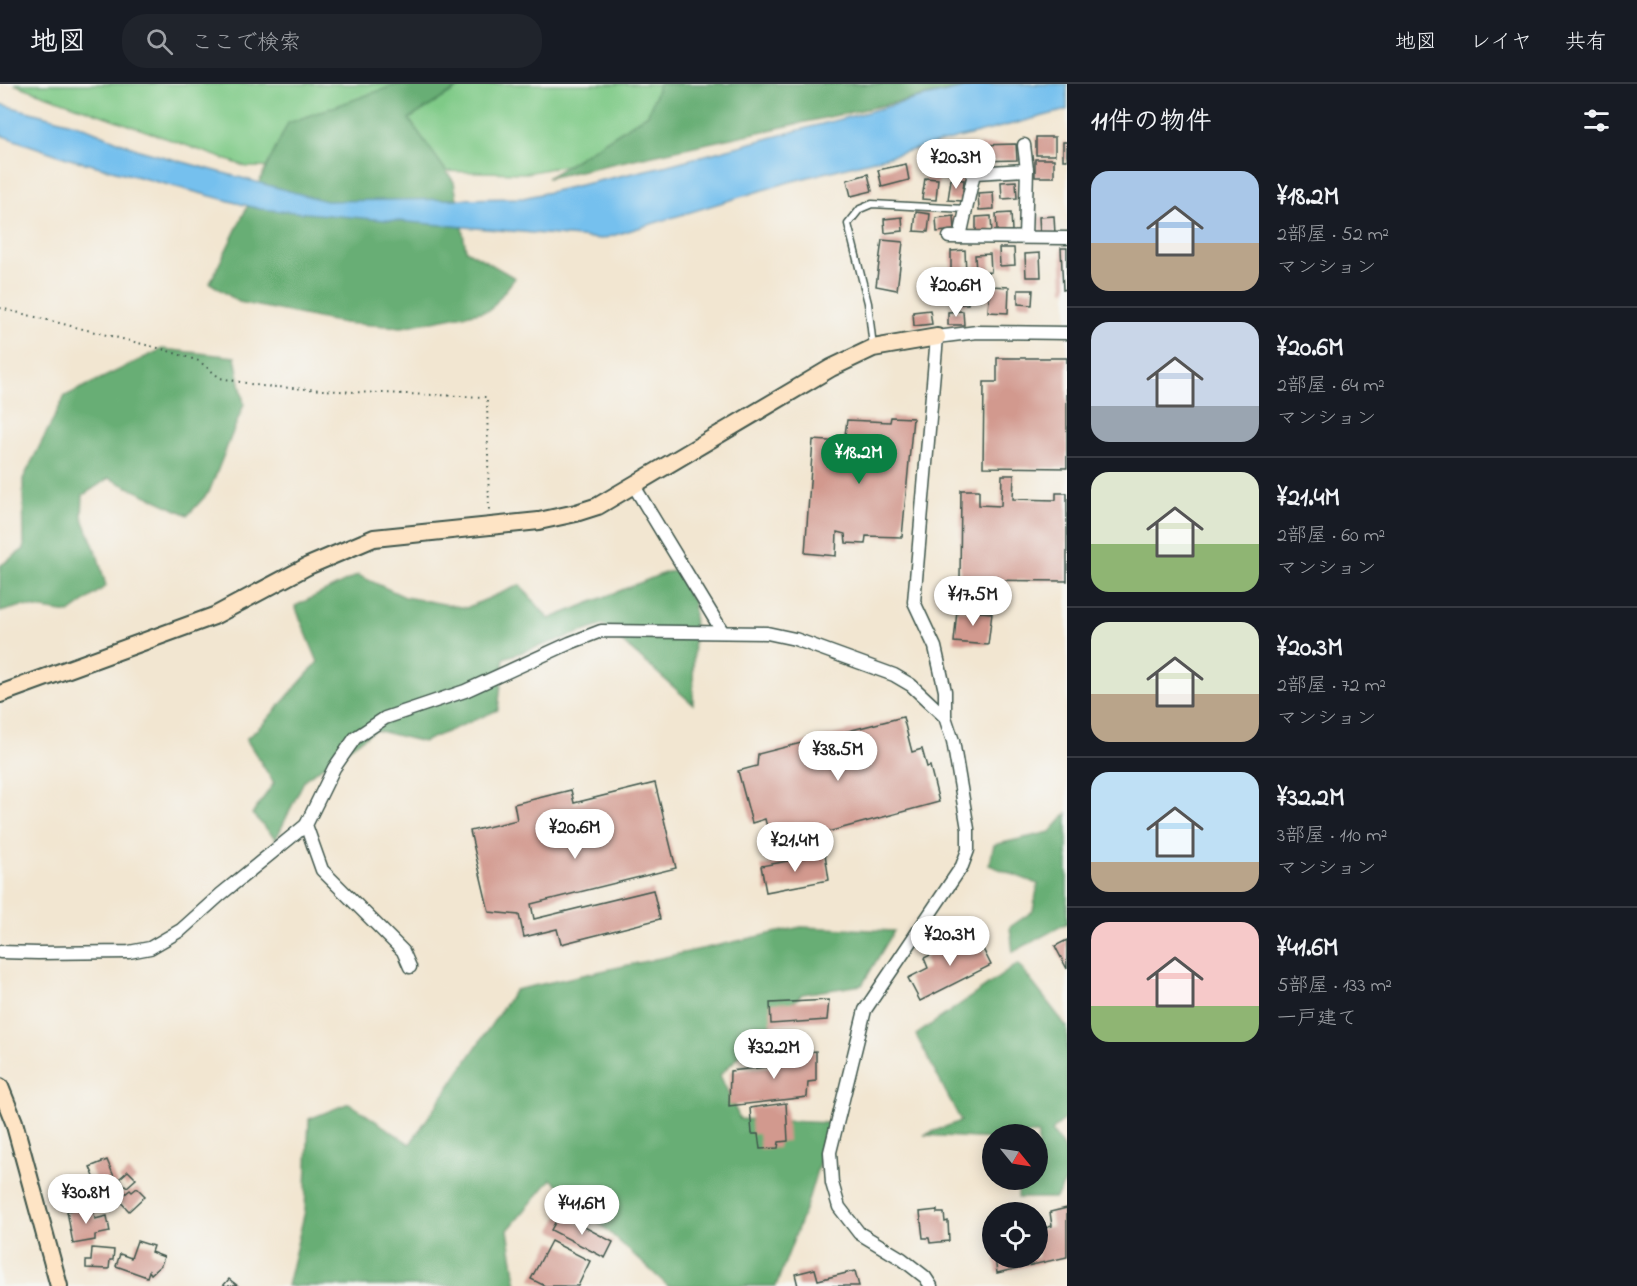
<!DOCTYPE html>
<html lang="ja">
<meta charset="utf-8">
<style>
body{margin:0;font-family:"Indie Flower","Klee One",sans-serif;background:#20242c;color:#f1f3f6;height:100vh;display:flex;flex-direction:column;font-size:22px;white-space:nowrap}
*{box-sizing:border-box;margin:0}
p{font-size:20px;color:#9ea1a6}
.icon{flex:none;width:33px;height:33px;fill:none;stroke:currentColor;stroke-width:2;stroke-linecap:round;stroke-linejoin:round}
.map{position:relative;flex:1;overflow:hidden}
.side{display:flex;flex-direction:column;background:#171b24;width:570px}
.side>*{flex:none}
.needle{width:39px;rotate:120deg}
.controls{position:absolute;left:982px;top:1040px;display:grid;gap:12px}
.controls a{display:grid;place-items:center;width:66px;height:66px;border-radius:50%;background:#171b24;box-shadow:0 3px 15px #0003;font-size:30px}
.price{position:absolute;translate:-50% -51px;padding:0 14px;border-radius:21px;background:#fff;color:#222;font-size:20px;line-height:39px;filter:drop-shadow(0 2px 3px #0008)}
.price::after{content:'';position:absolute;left:50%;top:36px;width:18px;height:14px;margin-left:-9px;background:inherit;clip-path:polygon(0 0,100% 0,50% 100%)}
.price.current{background:#0b8043;color:#fff}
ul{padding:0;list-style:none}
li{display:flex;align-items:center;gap:18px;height:150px;padding:0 24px}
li+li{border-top:2px solid #363941}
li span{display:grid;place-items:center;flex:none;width:168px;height:120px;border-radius:18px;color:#555}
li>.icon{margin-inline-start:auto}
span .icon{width:72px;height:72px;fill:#fffc;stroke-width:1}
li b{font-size:26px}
h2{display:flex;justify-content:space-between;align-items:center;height:72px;padding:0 24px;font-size:26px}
header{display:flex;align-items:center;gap:36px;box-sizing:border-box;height:84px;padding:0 30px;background:#171b24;border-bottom:2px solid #363941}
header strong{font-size:28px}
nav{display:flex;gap:33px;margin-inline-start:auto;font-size:21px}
.search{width:420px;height:54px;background:#20242c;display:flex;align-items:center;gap:15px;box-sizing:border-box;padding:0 21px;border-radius:24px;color:#9ea1a6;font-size:22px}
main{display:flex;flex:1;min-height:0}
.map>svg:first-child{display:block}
.green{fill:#7fca87;stroke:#4f845e;stroke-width:1.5}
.forest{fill:#67ae74;stroke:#437654;stroke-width:1.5}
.water{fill:#74c0ee;stroke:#4a7e91;stroke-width:1.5}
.building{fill:#d2998e}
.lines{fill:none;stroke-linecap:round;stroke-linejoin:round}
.lane-casing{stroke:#3f564c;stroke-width:9}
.street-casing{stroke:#3f564c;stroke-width:15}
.secondary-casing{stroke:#3f564c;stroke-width:20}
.path{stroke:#3f564c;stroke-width:2;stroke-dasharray:1.5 4.5;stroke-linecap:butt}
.lane{stroke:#fff;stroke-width:6}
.street{stroke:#fff;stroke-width:12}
.secondary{stroke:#fee4c5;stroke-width:16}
</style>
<header>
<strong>地図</strong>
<div class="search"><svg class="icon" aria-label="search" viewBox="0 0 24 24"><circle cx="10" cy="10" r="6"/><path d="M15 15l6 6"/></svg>ここで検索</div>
<nav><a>地図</a><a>レイヤ</a><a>共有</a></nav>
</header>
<main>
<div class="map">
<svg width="1067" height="1202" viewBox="0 0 1067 1202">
<rect width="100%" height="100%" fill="#f6f6f2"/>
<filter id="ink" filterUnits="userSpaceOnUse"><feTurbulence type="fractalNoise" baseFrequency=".0167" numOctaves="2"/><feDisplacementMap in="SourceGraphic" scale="12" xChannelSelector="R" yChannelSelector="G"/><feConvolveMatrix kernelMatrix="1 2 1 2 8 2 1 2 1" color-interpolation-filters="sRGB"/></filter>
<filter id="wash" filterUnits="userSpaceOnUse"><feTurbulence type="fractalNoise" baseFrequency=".008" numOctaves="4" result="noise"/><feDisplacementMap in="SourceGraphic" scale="24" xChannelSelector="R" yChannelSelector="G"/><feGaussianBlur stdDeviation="1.35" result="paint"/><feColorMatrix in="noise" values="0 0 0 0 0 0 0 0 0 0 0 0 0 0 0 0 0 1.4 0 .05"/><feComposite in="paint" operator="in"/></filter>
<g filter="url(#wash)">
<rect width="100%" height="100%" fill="#f2e6d1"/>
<polygon class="green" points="14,0 979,0 527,89 247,83"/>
<g class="forest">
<polygon points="398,0 465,0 409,35 454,98 466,166 515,194 490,226 402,243 342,239 239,218 210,199 288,39"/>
<polygon points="659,0 981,0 547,94 648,30"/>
<polygon points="162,265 235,273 244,320 209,408 188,431 109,394 83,411 82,432 98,473 106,502 69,529 22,522 0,528 0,482 24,465 23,395 65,312"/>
<polygon points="678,487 687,510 694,517 693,620 603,541 504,574 498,626 423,658 375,646 305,695 276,755 252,730 274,699 246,655 264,639 318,578 295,522 358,491 405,513 466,524 520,501 549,535 667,488"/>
<polygon points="1067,729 1067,839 1013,868 1010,843 1033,827 1038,800 989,781 994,761 1050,748"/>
<polygon points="801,843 894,847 862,901 802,910 720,991 740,1035 831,1039 806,1123 776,1202 668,1202 551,1095 508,1146 517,1202 287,1202 305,1127 309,1035 349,1019 410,1060 515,906"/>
<polygon points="1018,880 1067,943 1067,1032 1052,1047 1067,1069 1067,1095 1056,1114 1018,1114 1019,1095 1038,1095 1038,1050 993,1050 993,1055 924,1051 961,1037 916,951"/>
</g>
<polygon class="water" points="982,0 1067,0 1067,26 789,98 602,155 260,125 70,75 0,51 0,20 79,41 139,66 326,117 523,114 668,81 916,15"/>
<g id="blocks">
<g class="building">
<rect x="1036" y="53" width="19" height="18"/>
<rect x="1063" y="58" width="4" height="18"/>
<polygon points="1016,60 1017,76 980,77 979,61"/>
<rect x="1035" y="75" width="19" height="18"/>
<polygon points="906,80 909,96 882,103 878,86"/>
<polygon points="868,90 872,107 851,112 847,96"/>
<polygon points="925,94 938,95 936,116 922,115"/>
<polygon points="951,95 964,96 962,117 948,116"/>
<polygon points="1016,97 1017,114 1002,115 1001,98"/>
<polygon points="993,108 994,125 979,126 978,109"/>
<polygon points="916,128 930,130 928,148 914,147"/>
<polygon points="1011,129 1012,147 997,147 996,130"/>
<polygon points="954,132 955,146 937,148 936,134"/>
<polygon points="991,132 992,150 976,151 976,133"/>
<polygon points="1054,132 1055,150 1040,151 1039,133"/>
<polygon points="902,133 903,147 885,149 884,135"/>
<polygon points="882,156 903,158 897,206 876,202"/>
<polygon points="999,164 1014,164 1015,181 1000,182"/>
<polygon points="1061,164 1067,164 1067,205 1063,206"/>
<polygon points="965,166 966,190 951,190 951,167"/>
<polygon points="1040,169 1041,193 1026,193 1025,170"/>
<polygon points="990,170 991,188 976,189 975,171"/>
<polygon points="952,197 967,197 968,220 953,220"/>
<polygon points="990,202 1009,203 1008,229 988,228"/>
<polygon points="1018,206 1033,206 1032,221 1018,220"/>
<polygon points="930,226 932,240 914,242 913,228"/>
<polygon points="963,227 964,241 948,241 948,228"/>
<polygon points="997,274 1067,274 1067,384 983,383 984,298 997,298"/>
<polygon points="891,333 913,334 902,453 866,452 865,460 846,459 845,450 837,448 836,472 805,469 813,356 844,358 847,336 890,338"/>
<polygon points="1002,391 1014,391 1013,415 1056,416 1056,409 1067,409 1067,497 960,496 961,406 979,406 979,421 1001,422"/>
<polygon points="957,526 992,529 988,561 954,558"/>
<polygon points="903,633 912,668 922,665 927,683 930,682 939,718 772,763 765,735 752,739 738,687 757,682 758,670"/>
<polygon points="655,699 676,784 531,820 534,835 653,806 660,835 561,860 557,845 524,853 519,831 489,828 470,747 517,736 514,720 571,706 574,719"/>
<polygon points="825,770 829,796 766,808 761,782"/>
<polygon points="975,849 991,881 920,917 908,894 928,884 924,874"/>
<polygon points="1067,856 1067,885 1055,862"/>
<polygon points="829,916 827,936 771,940 770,919"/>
<polygon points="816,967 816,997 808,998 807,1013 729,1022 730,987 775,982 773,972"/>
<polygon points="786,1019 788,1057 779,1058 778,1064 760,1065 758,1050 752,1050 750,1024"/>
<polygon points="107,1076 118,1102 94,1112 88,1098 95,1095 90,1083"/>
<polygon points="128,1087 136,1095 127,1103 119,1095"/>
<polygon points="137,1104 145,1112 129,1127 116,1113 122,1108 125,1110 130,1106 132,1108"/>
<polygon points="93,1122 95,1135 107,1132 110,1148 95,1151 95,1156 73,1160 67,1127"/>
<polygon points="1067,1124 1067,1173 997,1189 995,1173 1038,1173 1038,1146 1052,1142 1050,1128"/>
<polygon points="937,1126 937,1129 944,1129 945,1138 948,1137 949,1157 930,1159 929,1154 923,1154 920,1128"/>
<polygon points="560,1130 613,1158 605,1174 551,1146"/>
<polygon points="137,1157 153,1162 151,1168 164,1173 161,1181 151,1190 149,1187 147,1193 116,1182 120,1170 131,1174"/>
<polygon points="551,1157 590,1177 578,1202 545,1202 531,1195"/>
<polygon points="92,1164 114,1166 113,1176 110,1176 109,1185 86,1184 86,1177 91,1177"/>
<polygon points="815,1185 818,1196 855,1187 859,1202 798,1202 795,1190"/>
<polygon points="229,1195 238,1202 223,1202"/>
</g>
</g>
</g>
<g filter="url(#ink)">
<use href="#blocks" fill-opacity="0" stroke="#3f564c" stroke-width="1.5"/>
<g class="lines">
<g class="lane-casing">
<polyline id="lane" points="873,263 868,219 848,140 860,125 872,120 966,125"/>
</g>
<g class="street-casing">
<g id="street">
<polyline points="1024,61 1027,86 1025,153"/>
<polyline points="949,153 1067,154"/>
<polyline points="960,153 974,89 1027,86"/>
<polyline points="634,402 722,547"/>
<polyline points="945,633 945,607 935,563 914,518 937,253 977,248 1067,249"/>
<polyline points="0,868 38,869 129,868 150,864 181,846 220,811 306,741"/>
<polyline points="410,883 403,867 322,786 306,741 334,684 355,654 385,634 465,607 570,559 601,547 767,549 795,555 894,591 911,601 945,633 953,657 968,745 968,766 962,782 865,926 830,1068 832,1099 839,1123 859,1149 902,1175 925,1193 931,1202"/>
</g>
</g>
<g class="secondary-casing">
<g id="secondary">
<polyline points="0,610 214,532 308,482 374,454 539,437 576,429 598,422 831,284 873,264 937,253"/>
<polyline points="0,1003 14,1038 59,1202"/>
</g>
</g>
<polyline class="path" points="0,224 162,265 199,277 220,294 261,302 354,308 487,313 489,428"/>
<use href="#lane" class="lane"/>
<use href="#street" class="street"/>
<use href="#secondary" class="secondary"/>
</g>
</g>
</svg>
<div class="controls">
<a><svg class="needle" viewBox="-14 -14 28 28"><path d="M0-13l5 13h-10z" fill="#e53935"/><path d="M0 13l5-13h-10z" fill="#9ea1a6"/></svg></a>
<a><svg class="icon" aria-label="locate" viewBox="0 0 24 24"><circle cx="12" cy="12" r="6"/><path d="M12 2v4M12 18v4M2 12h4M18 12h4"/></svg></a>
</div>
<b class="price" style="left:956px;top:106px">¥20.3M</b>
<b class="price" style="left:956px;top:234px">¥20.6M</b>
<b class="price current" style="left:859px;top:401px">¥18.2M</b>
<b class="price" style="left:973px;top:543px">¥17.5M</b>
<b class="price" style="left:838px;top:698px">¥38.5M</b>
<b class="price" style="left:575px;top:776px">¥20.6M</b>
<b class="price" style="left:795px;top:789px">¥21.4M</b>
<b class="price" style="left:950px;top:883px">¥20.3M</b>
<b class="price" style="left:774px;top:996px">¥32.2M</b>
<b class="price" style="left:86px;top:1141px">¥30.8M</b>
<b class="price" style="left:582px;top:1152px">¥41.6M</b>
</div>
<section class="side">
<h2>11件の物件<svg class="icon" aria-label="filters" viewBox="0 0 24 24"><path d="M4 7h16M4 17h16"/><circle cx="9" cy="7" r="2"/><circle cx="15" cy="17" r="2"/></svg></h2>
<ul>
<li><span style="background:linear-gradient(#a9c7e8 60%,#b9a48a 0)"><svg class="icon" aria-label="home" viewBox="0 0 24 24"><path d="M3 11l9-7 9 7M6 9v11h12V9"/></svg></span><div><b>¥18.2M</b><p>2部屋 · 52 m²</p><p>マンション</p></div></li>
<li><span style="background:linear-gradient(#c9d6e8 70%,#9aa5b1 0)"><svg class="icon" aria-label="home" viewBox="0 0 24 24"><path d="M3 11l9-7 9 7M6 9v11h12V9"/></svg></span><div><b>¥20.6M</b><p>2部屋 · 64 m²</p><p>マンション</p></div></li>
<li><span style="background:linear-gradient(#dfe7d0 60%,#8fb573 0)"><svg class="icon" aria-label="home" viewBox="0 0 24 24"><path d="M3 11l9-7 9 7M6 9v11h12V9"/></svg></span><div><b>¥21.4M</b><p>2部屋 · 60 m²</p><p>マンション</p></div></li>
<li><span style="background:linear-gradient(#dfe7d0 60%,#b9a48a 0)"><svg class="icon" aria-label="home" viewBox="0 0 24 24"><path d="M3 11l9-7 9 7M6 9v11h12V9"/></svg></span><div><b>¥20.3M</b><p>2部屋 · 72 m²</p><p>マンション</p></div></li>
<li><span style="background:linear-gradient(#bfe0f5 75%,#b9a48a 0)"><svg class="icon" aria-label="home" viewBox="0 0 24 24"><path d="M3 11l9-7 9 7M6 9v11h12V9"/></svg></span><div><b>¥32.2M</b><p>3部屋 · 110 m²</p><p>マンション</p></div></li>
<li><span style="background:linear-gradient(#f6c9c9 70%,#8fb573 0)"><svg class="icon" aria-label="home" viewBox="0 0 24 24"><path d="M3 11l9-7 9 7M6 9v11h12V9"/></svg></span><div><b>¥41.6M</b><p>5部屋 · 133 m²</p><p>一戸建て</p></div></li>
</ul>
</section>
</main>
